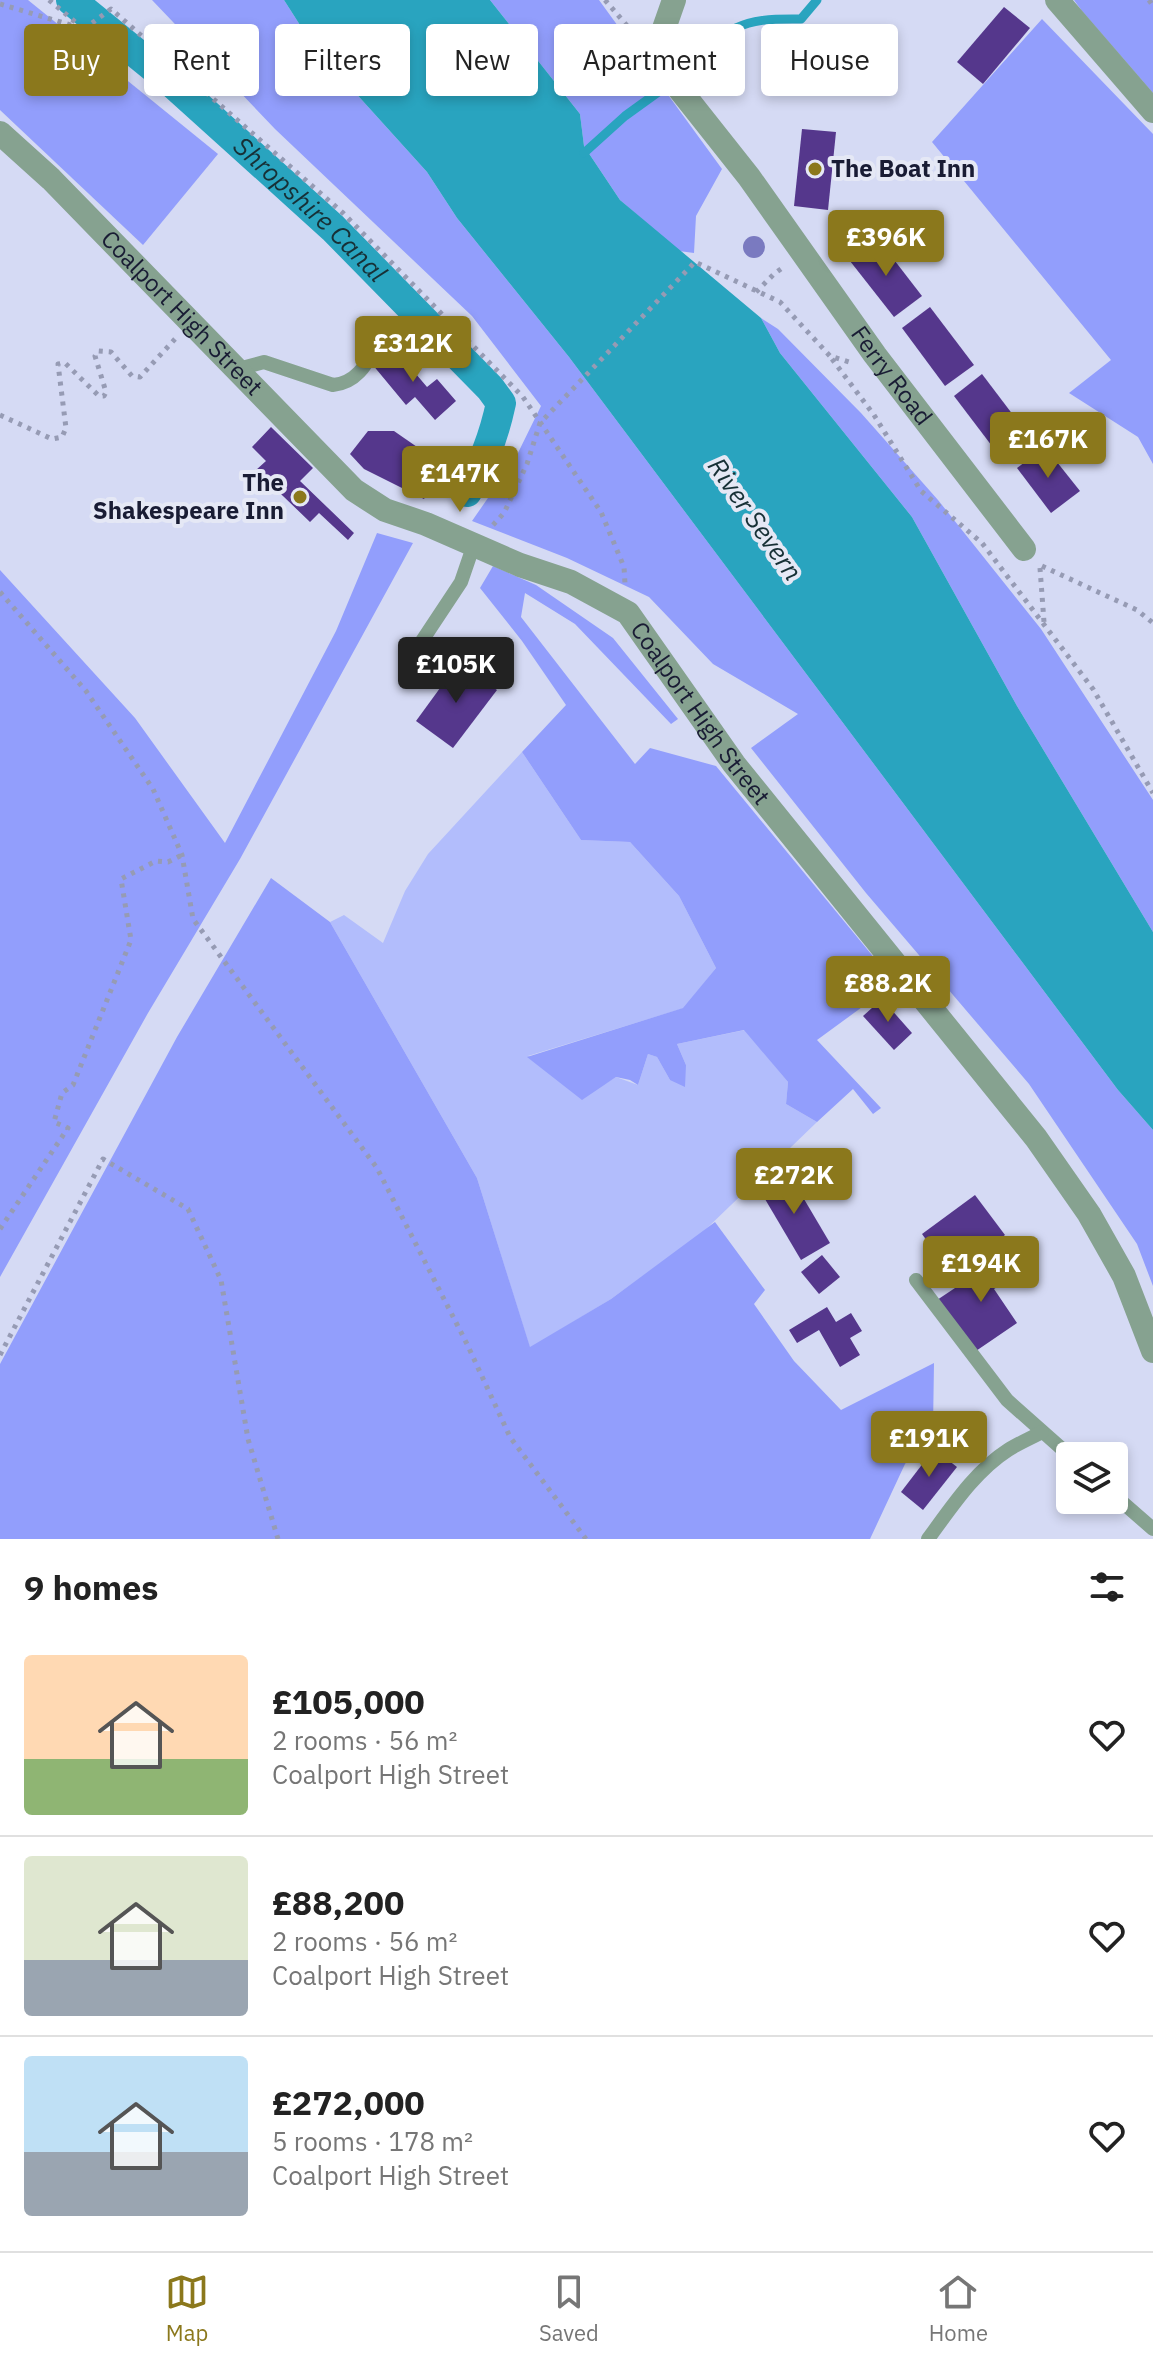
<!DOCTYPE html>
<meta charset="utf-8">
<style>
body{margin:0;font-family:"IBM Plex Sans",sans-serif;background:#f2f2f2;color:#222;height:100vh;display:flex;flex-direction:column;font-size:30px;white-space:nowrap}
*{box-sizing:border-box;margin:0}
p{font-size:26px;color:#767676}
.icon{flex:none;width:44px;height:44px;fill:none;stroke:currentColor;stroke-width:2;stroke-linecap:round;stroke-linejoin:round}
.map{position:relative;height:1539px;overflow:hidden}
.side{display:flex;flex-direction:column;background:#fff;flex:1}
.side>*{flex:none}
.banner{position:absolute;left:24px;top:24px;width:1106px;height:72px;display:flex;gap:16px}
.controls{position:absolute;left:1056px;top:1442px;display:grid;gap:16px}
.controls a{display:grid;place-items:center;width:72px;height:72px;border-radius:8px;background:#fff;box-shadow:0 4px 12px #0003;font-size:40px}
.price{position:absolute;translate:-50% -68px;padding:0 18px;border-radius:8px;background:#8b781c;color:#fff;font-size:26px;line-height:52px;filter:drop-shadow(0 2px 4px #0008)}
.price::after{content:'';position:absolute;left:50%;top:48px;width:24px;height:18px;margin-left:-12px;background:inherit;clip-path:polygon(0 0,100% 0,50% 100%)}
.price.active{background:#222;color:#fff}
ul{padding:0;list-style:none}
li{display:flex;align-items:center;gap:24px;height:200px;padding:0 24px}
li+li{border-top:2px solid #e0e0e0}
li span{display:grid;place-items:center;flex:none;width:224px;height:160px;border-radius:8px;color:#555}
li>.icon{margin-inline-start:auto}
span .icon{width:96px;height:96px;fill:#fffc;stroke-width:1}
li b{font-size:34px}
h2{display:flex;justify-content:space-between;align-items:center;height:96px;padding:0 24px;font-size:34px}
.chip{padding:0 28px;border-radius:8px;background:#fff;box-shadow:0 4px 12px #0003;font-size:28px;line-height:72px}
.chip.active{background:#8b781c;color:#fff}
.tabs{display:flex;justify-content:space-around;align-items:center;height:112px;border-top:2px solid #e0e0e0;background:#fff;font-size:22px;color:#767676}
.tabs a{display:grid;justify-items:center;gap:4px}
.tabs .active{color:#8b781c}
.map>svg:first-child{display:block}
.green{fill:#b2bdfc}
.forest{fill:#929efc}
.water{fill:#29a4bf}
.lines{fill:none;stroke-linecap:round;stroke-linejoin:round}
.stream{stroke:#29a4bf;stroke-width:9}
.canal{stroke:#29a4bf;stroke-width:30}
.building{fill:#55378c}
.path{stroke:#969bb4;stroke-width:5;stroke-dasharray:4 6;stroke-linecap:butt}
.service{stroke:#86a290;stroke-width:14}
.minor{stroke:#86a290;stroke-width:24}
.tertiary{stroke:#86a290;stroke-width:24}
.tree{fill:#7a7ac0}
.poi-dot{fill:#8b781c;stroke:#e5e8f5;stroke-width:3}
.labels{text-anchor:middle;stroke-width:8;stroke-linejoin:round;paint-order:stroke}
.poi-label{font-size:24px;font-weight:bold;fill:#191c34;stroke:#e5e8f5;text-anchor:start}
.street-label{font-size:24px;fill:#191c34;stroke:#e5e8f5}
.water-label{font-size:26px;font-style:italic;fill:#173036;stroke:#e5e8f5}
</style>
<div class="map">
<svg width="1153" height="1539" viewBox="0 0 1153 1539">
<rect width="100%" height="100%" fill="#d5daf4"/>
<polygon class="green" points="522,752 581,840 630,842 679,896 716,968 684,1008 528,1056 605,1084 616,1077 638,1085 648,1054 657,1057 670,1080 686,1065 677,1044 745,1030 788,1082 786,1104 817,1122 703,1232 611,1299 530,1348 477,1178 330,922 344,915 383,943 405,891 428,854"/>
<g class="forest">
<polygon points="0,0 28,0 218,154 143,245 0,110"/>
<polygon points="152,0 284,0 314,47 427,172 457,218 569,357 1118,1090 1153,1130 1153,1286 1137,1244 1029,1084 866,893 751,748 798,714 713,664 649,597 567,558 472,521 515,459 541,406 472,316 275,129"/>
<polygon points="490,0 599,0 722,169 696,216 694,253 679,251 620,200 584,146 580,114"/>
<polygon points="1074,0 1153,0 1153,93 1082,11"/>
<polygon points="1042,19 1153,134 1153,464 1138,437 1069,393 1111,360 932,142"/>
<polygon points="761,318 778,329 861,413 938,500 1041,629 1153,800 1153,932 1017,706 912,517 780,353"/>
<polygon points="377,533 413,543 240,859 148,1013 0,1277 0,570 135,718 225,843 336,631"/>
<polygon points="493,566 536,585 613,638 678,719 671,724 575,624 525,593 521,617 635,764 650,748 716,766 895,983 817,1040 881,1108 873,1114 853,1089 817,1122 786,1104 788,1082 744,1030 677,1044 686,1065 685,1087 670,1080 657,1057 648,1054 638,1085 630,1080 616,1077 582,1100 527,1057 683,1008 716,968 679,896 630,842 581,840 522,752 566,705 522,641 480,588"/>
<polygon points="271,878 330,922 477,1178 530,1347 611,1299 715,1222 765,1290 754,1304 794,1361 841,1410 934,1363 933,1427 905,1464 870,1539 0,1539 0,1364 177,1037"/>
</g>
<polygon class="water" points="284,0 490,0 580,114 584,146 620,200 761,318 780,353 912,517 1017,706 1153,932 1153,1130 1118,1090 569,357 457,218 427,172 314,47"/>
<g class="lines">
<g class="stream">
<path d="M687 73C730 26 737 18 801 19L817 0"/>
<polyline points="584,153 625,116 661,90"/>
</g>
<path class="canal" id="s1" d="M71 0 168 79 333 228 490 388 501 403C494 436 484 463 467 492"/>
</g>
<g class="building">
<polygon points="1004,7 1030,28 983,84 957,62"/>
<polygon points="802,129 836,132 828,210 794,206"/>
<polygon points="878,239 922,296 894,317 850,261"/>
<polygon points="930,307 974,365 945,386 902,328"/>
<polygon points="393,347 427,387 437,379 456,401 435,420 415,397 406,405 372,364"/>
<polygon points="982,374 1026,432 998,454 954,396"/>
<polygon points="271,427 313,468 300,481 354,533 348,540 319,513 310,522 256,470 266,461 252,447"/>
<polygon points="368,431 394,431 443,465 424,499 364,469 350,454"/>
<polygon points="1045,447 1080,491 1051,513 1017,468"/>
<polygon points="459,662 497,690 453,748 416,721"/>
<polygon points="882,999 912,1033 894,1050 863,1016"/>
<polygon points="788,1172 830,1243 801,1260 759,1189"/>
<polygon points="975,1195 1005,1235 952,1275 922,1234"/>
<polygon points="1009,1252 1021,1271 994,1289 1017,1323 973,1353 937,1300"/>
<polygon points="822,1255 840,1277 819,1294 801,1272"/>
<polygon points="827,1307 836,1322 851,1313 862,1331 850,1338 860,1355 840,1367 819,1330 797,1343 789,1330"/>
<polygon points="934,1449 957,1467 923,1510 901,1492"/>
</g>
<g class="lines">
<g class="path">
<polyline points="49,0 80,26"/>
<polyline points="605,0 635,35"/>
<polyline points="1149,0 1153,6"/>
<polyline points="0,4 84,29"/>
<polyline points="84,29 111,9 343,213 523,397 601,512 624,567 625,584"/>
<polyline points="756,292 774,274 785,266"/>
<polyline points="832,359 874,415 921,491 982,543 1093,689 1153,793"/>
<polyline points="0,415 52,439 62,437 66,428 58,364 65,363 99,396 104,396 106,392 95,356 98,351 111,352 132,376 140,377 175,339"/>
<polyline points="493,525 504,513 527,464 540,423 695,262 780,302 830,356 849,362"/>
<polyline points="1042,566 1137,610 1153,623"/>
<polyline points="1040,568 1044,622"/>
<polyline points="0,592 86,691 153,789 182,855 193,919 377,1168 467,1344 510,1437 586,1539"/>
<polyline points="0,1229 68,1128 54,1122 62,1093 73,1085 131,940 121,879 156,861 168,862 182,855"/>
<polyline points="0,1355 103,1159 188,1209 221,1280 248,1439 278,1539"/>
</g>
<g class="service">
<path d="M238 369 264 362 333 385C357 383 367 363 378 344"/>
<polyline points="408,662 461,582 473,547"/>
<polyline points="916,1280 1007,1400 1070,1456"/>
<polyline points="1114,1495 1153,1529"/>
<path d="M928 1539C951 1508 975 1471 1008 1450 1019 1443 1031 1438 1042 1432"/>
</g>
<g class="minor">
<path id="s2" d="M674 0 654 57 749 177 875 355 1024 549"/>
<polyline points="1057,0 1153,111"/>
</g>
<path class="tertiary" id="s3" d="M0 133 51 179 354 490 385 510 426 524 520 565 571 582 628 613 734 764 1036 1138 1089 1214 1124 1276 1153 1351"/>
</g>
<circle class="tree" cx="754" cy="247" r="11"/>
<g class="poi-dot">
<circle cx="815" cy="169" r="8"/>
<circle cx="300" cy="497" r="8"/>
</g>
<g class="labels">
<g class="poi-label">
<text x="831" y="177">The Boat Inn</text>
<text x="284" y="491" text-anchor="end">The<tspan x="284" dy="28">Shakespeare Inn</tspan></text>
</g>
<g class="street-label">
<text dy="8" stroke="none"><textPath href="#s3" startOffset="256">Coalport High Street</textPath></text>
<text dy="8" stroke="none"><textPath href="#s2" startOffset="458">Ferry Road</textPath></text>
<text dy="8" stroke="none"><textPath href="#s3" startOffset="928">Coalport High Street</textPath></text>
</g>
<g class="water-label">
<text dy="9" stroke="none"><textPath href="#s1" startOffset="318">Shropshire Canal</textPath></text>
<text transform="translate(755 519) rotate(55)" y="9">River Severn</text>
</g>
</g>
</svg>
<div class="controls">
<a><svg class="icon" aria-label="layers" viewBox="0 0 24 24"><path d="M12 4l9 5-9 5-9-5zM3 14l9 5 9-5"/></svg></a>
</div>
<b class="price" style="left:886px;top:278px">£396K</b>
<b class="price" style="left:413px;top:384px">£312K</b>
<b class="price" style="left:1048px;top:480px">£167K</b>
<b class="price" style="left:460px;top:514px">£147K</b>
<b class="price active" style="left:456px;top:705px">£105K</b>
<b class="price" style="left:888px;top:1024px">£88.2K</b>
<b class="price" style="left:794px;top:1216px">£272K</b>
<b class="price" style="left:981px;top:1304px">£194K</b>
<b class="price" style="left:929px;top:1479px">£191K</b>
<div class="banner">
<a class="chip active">Buy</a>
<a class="chip">Rent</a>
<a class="chip">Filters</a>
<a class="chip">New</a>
<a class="chip">Apartment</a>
<a class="chip">House</a>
</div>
</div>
<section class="side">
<h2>9 homes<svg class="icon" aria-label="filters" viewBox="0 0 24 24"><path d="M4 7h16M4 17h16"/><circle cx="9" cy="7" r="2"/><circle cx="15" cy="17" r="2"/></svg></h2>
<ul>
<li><span style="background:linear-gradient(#ffd9b3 65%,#8fb573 0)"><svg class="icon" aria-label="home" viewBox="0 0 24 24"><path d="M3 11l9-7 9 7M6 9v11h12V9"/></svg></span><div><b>£105,000</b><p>2 rooms · 56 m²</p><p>Coalport High Street</p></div><svg class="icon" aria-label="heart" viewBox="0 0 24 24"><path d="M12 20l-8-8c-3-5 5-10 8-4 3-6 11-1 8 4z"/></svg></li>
<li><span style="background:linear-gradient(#dfe7d0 65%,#9aa5b1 0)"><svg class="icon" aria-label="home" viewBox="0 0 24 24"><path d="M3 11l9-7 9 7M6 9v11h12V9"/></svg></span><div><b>£88,200</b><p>2 rooms · 56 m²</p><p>Coalport High Street</p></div><svg class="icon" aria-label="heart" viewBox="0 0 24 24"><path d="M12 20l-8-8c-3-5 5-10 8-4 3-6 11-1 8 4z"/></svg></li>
<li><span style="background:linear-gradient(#bfe0f5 60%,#9aa5b1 0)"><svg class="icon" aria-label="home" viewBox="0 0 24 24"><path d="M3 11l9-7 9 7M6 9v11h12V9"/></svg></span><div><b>£272,000</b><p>5 rooms · 178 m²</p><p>Coalport High Street</p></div><svg class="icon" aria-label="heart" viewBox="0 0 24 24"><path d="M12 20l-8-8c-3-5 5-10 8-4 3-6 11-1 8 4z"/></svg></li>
</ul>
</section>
<nav class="tabs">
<a class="active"><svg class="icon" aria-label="map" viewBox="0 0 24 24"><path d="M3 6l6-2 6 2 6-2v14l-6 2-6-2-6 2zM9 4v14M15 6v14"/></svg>Map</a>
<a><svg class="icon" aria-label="saved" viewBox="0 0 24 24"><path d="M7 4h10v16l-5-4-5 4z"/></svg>Saved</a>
<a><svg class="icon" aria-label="home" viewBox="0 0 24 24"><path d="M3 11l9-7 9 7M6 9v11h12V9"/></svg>Home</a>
</nav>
